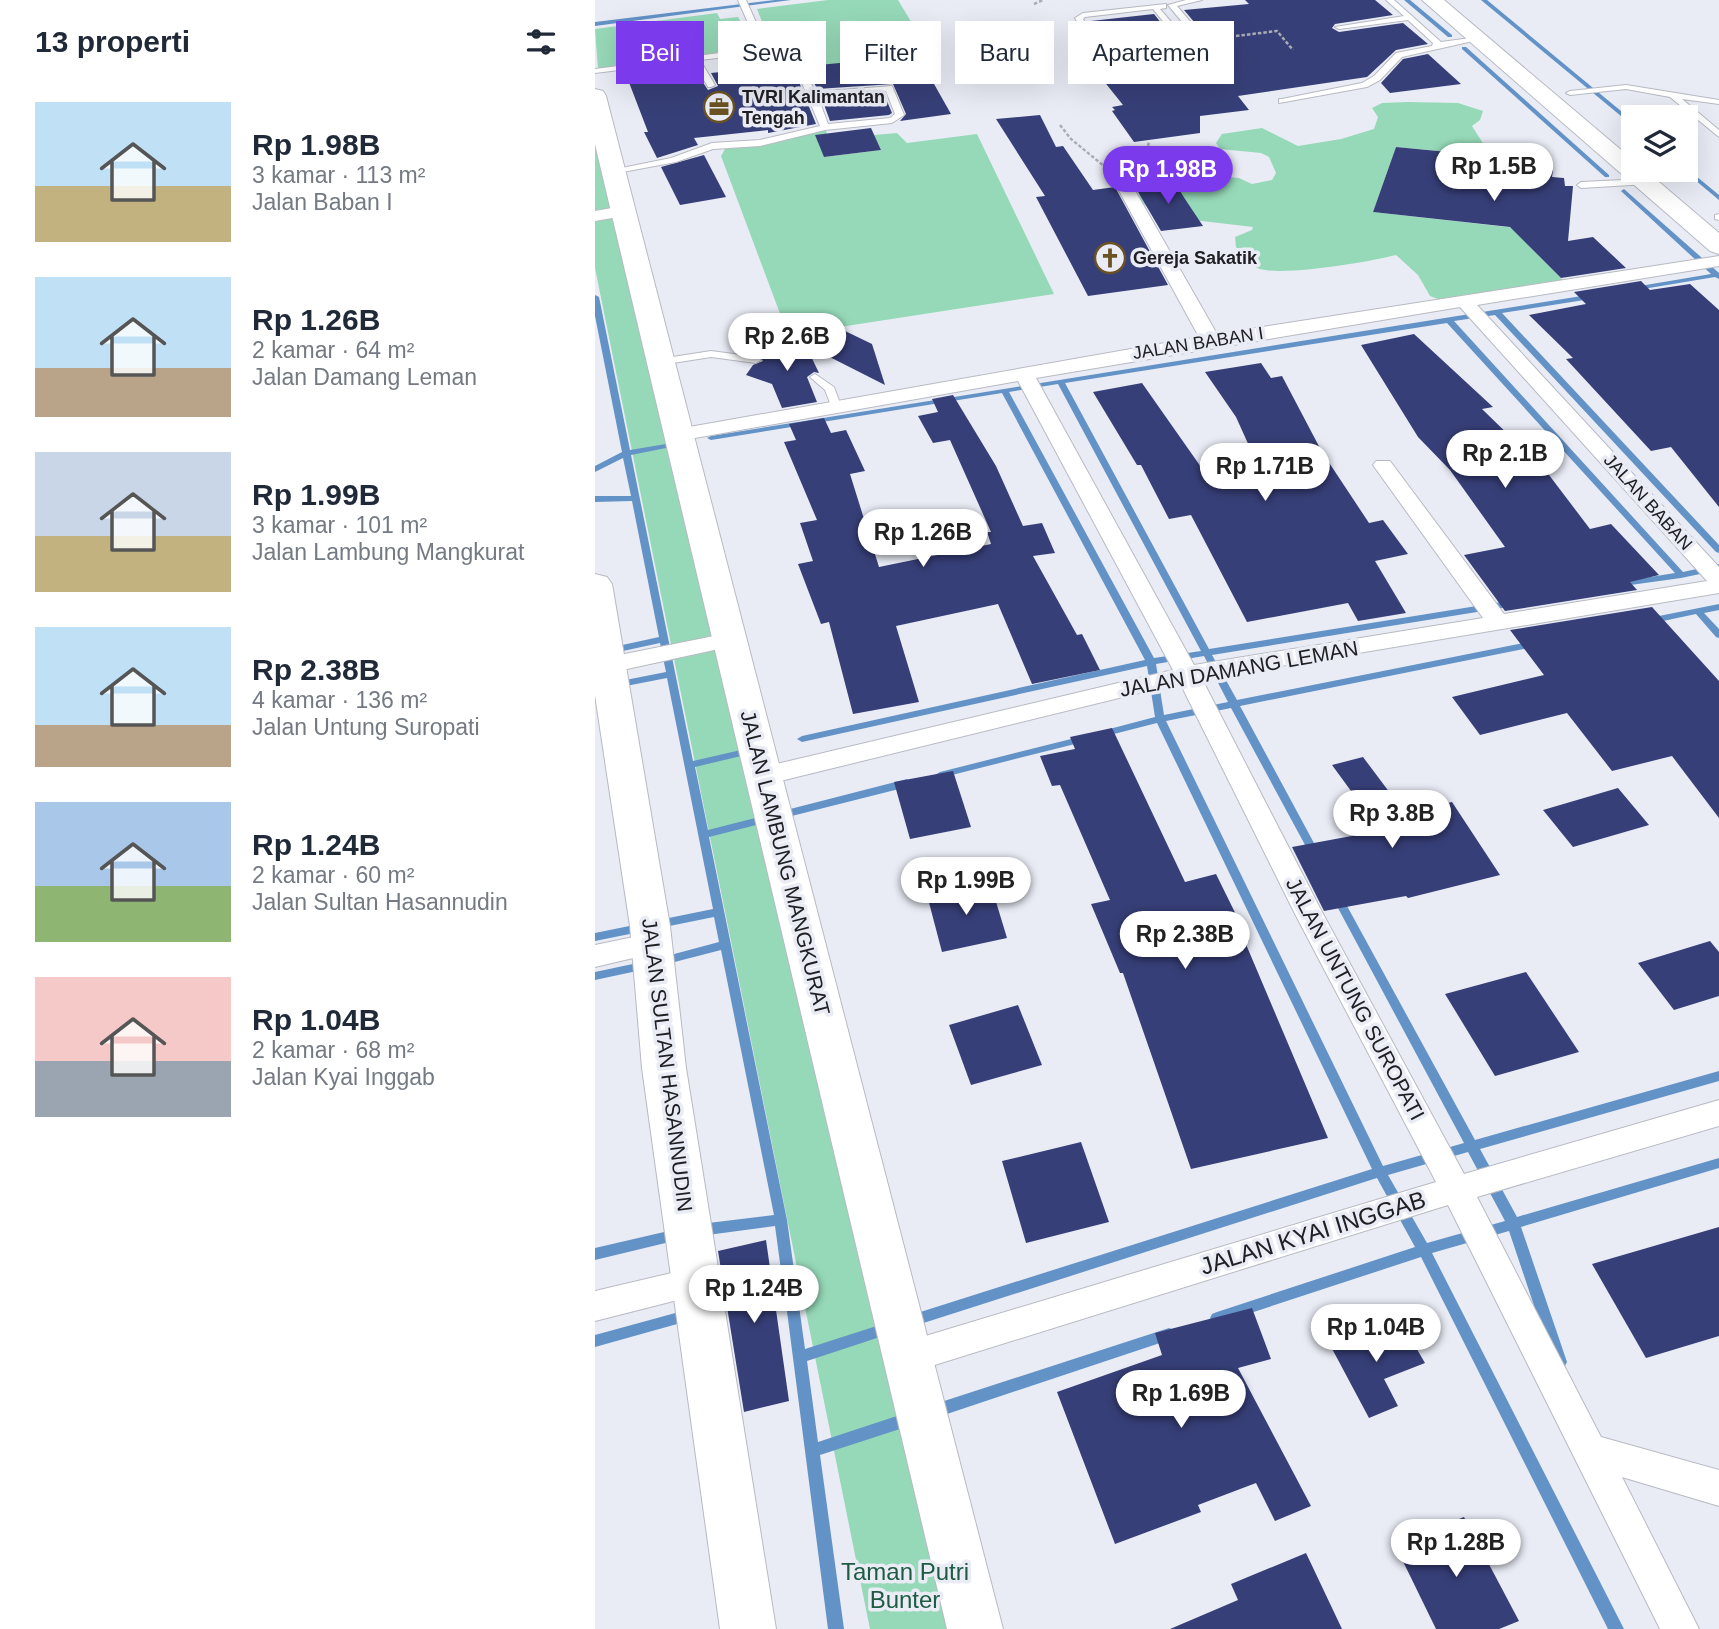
<!DOCTYPE html>
<html lang="id">
<meta charset="utf-8">
<style>
body{margin:0;font-family:Arial,sans-serif;background:#f6f6f7;color:#1f2937;height:100vh;display:flex;flex-direction:column;font-size:26px;white-space:nowrap}
*{box-sizing:border-box;margin:0}
p{font-size:23px;color:#747a83}
.icon{flex:none;width:38px;height:38px;fill:none;stroke:currentColor;stroke-width:2;stroke-linecap:round;stroke-linejoin:round}
.map{position:relative;flex:1;overflow:hidden}
.drawer{display:flex;flex-direction:column;background:#fff;width:595px}
.drawer>*{flex:none}
.guide{position:absolute;left:21px;top:21px;width:665px;height:63px;display:flex;gap:14px}
.controls{position:absolute;left:1026px;top:105px;display:grid;gap:14px}
.controls a{display:grid;place-items:center;width:77px;height:77px;border-radius:0px;background:#fff;box-shadow:0 7px 28px #0002;font-size:35px}
.price{position:absolute;translate:-50% -60px;padding:0 16px;border-radius:24px;background:#fff;color:#222;font-size:23px;line-height:46px;filter:drop-shadow(0 2px 4px #0008)}
.price::after{content:'';position:absolute;left:50%;top:42px;width:21px;height:16px;margin-left:-10px;background:inherit;clip-path:polygon(0 0,100% 0,50% 100%)}
.price.active{background:#7c3aed;color:#fff}
ul{padding:0;list-style:none}
li{display:flex;align-items:center;gap:21px;height:175px;padding:0 35px}
li span{display:grid;place-items:center;flex:none;width:196px;height:140px;border-radius:0px;color:#555}
li>.icon{margin-inline-start:auto}
span .icon{width:84px;height:84px;fill:#fffc;stroke-width:1}
li b{font-size:30px}
h2{display:flex;justify-content:space-between;align-items:center;height:84px;padding:0 35px;font-size:30px}
.tag{padding:0 24px;border-radius:0px;background:#fff;box-shadow:0 7px 28px #0002;font-size:24px;line-height:63px}
.tag.active{background:#7c3aed;color:#fff}
main{display:flex;flex:1;min-height:0}
.map>svg:first-child{display:block}
.green{fill:#96d9b8}
.lines{fill:none;stroke-linecap:round;stroke-linejoin:round}
.stream{fill:#6392c7;fill-rule:evenodd}
.building{fill:#373f78}
.lane-casing{stroke:#b8bac3;stroke-width:2}
.street-casing{stroke:#b8bac3;stroke-width:2}
.secondary-casing{stroke:#b8bac3;stroke-width:2}
.path{stroke:#abadb4;stroke-width:2.5;stroke-dasharray:3.5 2;stroke-linecap:butt}
.lane{fill:#fff;fill-rule:evenodd}
.street{fill:#fff;fill-rule:evenodd}
.secondary{fill:#fff;fill-rule:evenodd}
.labels{text-anchor:middle;stroke-width:7;stroke-linejoin:round;paint-order:stroke}
.far-poi-label{font-size:18px;font-weight:bold;fill:#202024;stroke:#e9ecf5;text-anchor:start}
.far-street-label{font-size:18px;fill:#202024;stroke:#e9ecf5}
.street-label{font-size:21px;fill:#202024;stroke:#e9ecf5}
.near-street-label{font-size:24px;fill:#202024;stroke:#e9ecf5}
.near-park-label{font-size:24px;fill:#1e5b42;stroke:#e9ecf5}
</style>
<main>
<section class="drawer">
<h2>13 properti<svg class="icon" aria-label="filters" viewBox="0 0 24 24"><path d="M4 7h16M4 17h16"/><circle cx="9" cy="7" r="2"/><circle cx="15" cy="17" r="2"/></svg></h2>
<ul>
<li><span style="background:linear-gradient(#bfe0f5 60%,#c2b280 0)"><svg class="icon" aria-label="home" viewBox="0 0 24 24"><path d="M3 11l9-7 9 7M6 9v11h12V9"/></svg></span><div><b>Rp 1.98B</b><p>3 kamar · 113 m²</p><p>Jalan Baban I</p></div></li>
<li><span style="background:linear-gradient(#bfe0f5 65%,#b9a48a 0)"><svg class="icon" aria-label="home" viewBox="0 0 24 24"><path d="M3 11l9-7 9 7M6 9v11h12V9"/></svg></span><div><b>Rp 1.26B</b><p>2 kamar · 64 m²</p><p>Jalan Damang Leman</p></div></li>
<li><span style="background:linear-gradient(#c9d6e8 60%,#c2b280 0)"><svg class="icon" aria-label="home" viewBox="0 0 24 24"><path d="M3 11l9-7 9 7M6 9v11h12V9"/></svg></span><div><b>Rp 1.99B</b><p>3 kamar · 101 m²</p><p>Jalan Lambung Mangkurat</p></div></li>
<li><span style="background:linear-gradient(#bfe0f5 70%,#b9a48a 0)"><svg class="icon" aria-label="home" viewBox="0 0 24 24"><path d="M3 11l9-7 9 7M6 9v11h12V9"/></svg></span><div><b>Rp 2.38B</b><p>4 kamar · 136 m²</p><p>Jalan Untung Suropati</p></div></li>
<li><span style="background:linear-gradient(#a9c7e8 60%,#8fb573 0)"><svg class="icon" aria-label="home" viewBox="0 0 24 24"><path d="M3 11l9-7 9 7M6 9v11h12V9"/></svg></span><div><b>Rp 1.24B</b><p>2 kamar · 60 m²</p><p>Jalan Sultan Hasannudin</p></div></li>
<li><span style="background:linear-gradient(#f6c9c9 60%,#9aa5b1 0)"><svg class="icon" aria-label="home" viewBox="0 0 24 24"><path d="M3 11l9-7 9 7M6 9v11h12V9"/></svg></span><div><b>Rp 1.04B</b><p>2 kamar · 68 m²</p><p>Jalan Kyai Inggab</p></div></li>
</ul>
</section>
<div class="map">
<svg width="1124" height="1629" viewBox="0 0 1124 1629">
<rect width="100%" height="100%" fill="#e9ecf5"/>
<g class="green">
<polygon points="233,0 303,0 339,60 289,65 222,87 199,49 180,43 173,37 162,9"/>
<polygon points="122,13 125,19 143,17 159,46 146,51 3,69 0,29"/>
<path d="M813 102 863 103 888 111 885 120 877 126 896 156 801 147 778 212 921 228 935 247 970 282 843 299 835 296 823 275 801 255C775 262 690 276 665 269 656 267 647 254 641 247L640 237 657 230 658 227 564 216 546 202 542 182 549 179 595 183 621 176 644 178 657 184 677 180 681 173 674 157 666 153 625 149 621 143 627 134 667 128 703 146 746 139 779 129 783 117 777 108 787 103Z"/>
<polygon points="0,117 365,1629 275,1629 0,268"/>
<polygon points="230,129 235,140 223,142 230,157 286,150 279,135 302,133 312,143 382,134 459,294 193,335 126,156 130,149 136,147 176,144"/>
</g>
<g class="lines">
<g class="stream">
<polygon points="180,0 196,0 0,26 0,22"/>
<polygon points="809,0 815,0 857,35 857,37 853,37"/>
<polygon points="886,0 892,0 1038,121 1038,126"/>
<polygon points="867,47 871,47 1014,175 1014,177 1010,177 867,49"/>
<polygon points="1090,167 1124,195 1124,200 1088,170 1090,170"/>
<polygon points="1029,189 1124,273 1124,279 1120,277 1036,291 1035,289 1039,287 1116,274 1027,192 1026,191"/>
<path d="M999 294H1002V298L907 313 1124 545V553L1121 552 900 315 859 321 1088 572 1124 564V570L1086 578 1021 587 1019 585 1024 582 1080 573 852 323 470 383 614 649 919 600 924 603 919 606 617 655 642 700 939 641 944 644 939 647 645 706 726 856 721 860 716 856 636 708 571 721 788 1166 869 1143 736 895 737 892H745L746 895 880 1140 1124 1071V1081L885 1149 922 1217 1124 1158V1168L926 1227 972 1362 970 1366 965 1368 960 1366 958 1362 914 1231 837 1253 1029 1629H1013L826 1257 622 1324 617 1322 615 1318 617 1314 622 1312 820 1247 782 1178 316 1327 311 1325 309 1321 311 1317 316 1315 777 1169 562 723 507 737 502 734 503 732 560 717 552 666 207 742 202 739 207 736 550 660 407 393 116 440 112 438 116 436ZM463 384 606 651 559 658 414 392ZM609 656 633 702 569 715 561 664ZM873 1152 910 1221 832 1243 793 1175Z"/>
<polygon points="0,295 4,297 35,450 71,444 75,446 71,448 36,455 98,761 146,750 151,753 146,756 100,767 113,830 312,779 317,783 312,787 114,837 192,1220 210,1349 294,1322 299,1324 301,1328 299,1332 294,1334 212,1361 223,1442 314,1412 319,1414 321,1419 319,1424 314,1426 225,1455 249,1629 233,1629 190,1296 165,1303 160,1301 158,1297 160,1293 188,1285 180,1226 105,1236 100,1234 98,1230 100,1226 105,1224 179,1215 126,950 68,965 64,964 62,961 64,958 68,957 124,942 119,917 0,941 0,933 118,909 72,678 0,692 0,686 71,672 65,643 0,657 0,651 64,637 37,501 0,502 0,496 36,496 28,458 0,472 0,466 27,452 0,316"/>
<polygon points="1124,604 1124,610 1109,613 1124,629 1124,638 1121,637 1101,614 1054,624 1049,621 1054,618"/>
<polygon points="488,736 493,739 492,741 345,778 340,775 345,772"/>
<polygon points="52,961 56,962 58,965 56,968 0,980 0,972"/>
<polygon points="82,1229 87,1231 89,1235 87,1239 0,1260 0,1248"/>
<polygon points="95,1309 100,1311 102,1315 100,1319 0,1347 0,1335"/>
<polygon points="574,1328 579,1330 581,1334 579,1338 574,1340 340,1418 335,1416 333,1411 335,1406 340,1404"/>
</g>
</g>
<g class="building">
<polygon points="650,0 780,0 798,15 740,24 737,28 744,32 808,23 833,44 801,50 772,77 643,96 654,110 605,116 605,133 539,142 517,111 520,110 517,107 528,105 504,75 519,73 519,68 530,66 496,21 559,14 595,59 620,58 622,49 589,10 654,4"/>
<polygon points="833,54 866,84 795,93 786,83 808,59"/>
<polygon points="326,61 356,114 305,121 311,114 298,84 222,89 216,76 228,74 224,65 255,62 258,68"/>
<polygon points="85,65 90,76 103,75 113,90 123,86 116,73 164,68 168,82 202,77 221,124 173,133 173,130 99,138 103,145 62,158 49,132 53,132 30,72"/>
<polygon points="289,94 297,113 294,115 235,121 227,99"/>
<polygon points="445,115 461,147 468,146 498,190 520,187 573,285 493,296 441,197 450,196 401,119"/>
<polygon points="276,128 286,150 229,157 220,135"/>
<polygon points="801,147 947,161 947,169 958,170 957,177 969,178 970,186 978,186 973,241 998,237 1031,268 966,278 915,227 778,212"/>
<polygon points="109,155 131,197 85,205 66,167"/>
<polygon points="578,180 590,199 608,226 566,231 539,185"/>
<polygon points="1046,281 1055,290 1095,284 1124,310 1124,507 1076,447 1056,451 971,359 978,358 934,315 991,304 979,292"/>
<polygon points="248,330 277,344 290,385 209,344"/>
<polygon points="819,334 898,407 887,409 951,471 995,529 1016,524 1064,575 1035,582 1042,590 910,611 869,555 910,547 855,470 823,437 766,345"/>
<polygon points="175,340 212,348 224,373 219,372 212,377 222,402 187,408 177,384 151,375 158,365 168,361 164,356"/>
<polygon points="666,363 676,378 687,376 727,452 774,523 788,520 813,554 780,561 811,613 763,621 753,603 652,622 596,515 574,519 546,465 542,465 498,392 547,383 613,477 664,468 641,417 610,372"/>
<polygon points="358,395 401,466 428,526 447,523 460,553 438,556 482,635 487,634 505,670 437,684 403,604 301,626 324,702 258,714 234,622 226,624 203,564 218,561 205,523 222,520 189,442 201,440 194,424 229,418 236,433 251,430 270,471 255,474 284,567 396,544 392,532 396,532 355,440 338,443 323,416 343,412 337,399"/>
<polygon points="1057,607 1124,681 1124,818 1077,756 1017,771 972,713 885,735 857,697 949,675 915,630"/>
<polygon points="517,728 590,882 621,874 654,941 650,942 733,1138 596,1169 528,973 525,973 496,904 515,900 465,785 457,786 445,756 480,749 475,737"/>
<polygon points="768,757 810,813 857,802 905,875 813,898 811,896 729,911 697,847 773,833 767,823 778,821 737,765"/>
<polygon points="358,771 376,827 315,839 299,782"/>
<polygon points="1023,788 1054,825 978,847 948,810"/>
<polygon points="395,882 412,938 347,952 332,895"/>
<polygon points="1115,941 1124,952 1124,996 1079,1010 1043,963"/>
<polygon points="931,972 984,1052 900,1076 850,994"/>
<polygon points="423,1005 447,1065 376,1085 354,1025"/>
<polygon points="486,1142 514,1222 431,1243 407,1161"/>
<polygon points="1124,1227 1124,1336 1051,1358 997,1264"/>
<polygon points="171,1240 194,1401 149,1412 123,1251"/>
<polygon points="657,1308 676,1359 643,1368 716,1506 680,1521 661,1483 603,1505 606,1512 520,1544 462,1392 567,1355 560,1333"/>
<polygon points="806,1322 830,1363 789,1379 803,1406 774,1418 734,1343 762,1331 765,1337"/>
<polygon points="869,1517 924,1621 904,1629 841,1629 800,1545"/>
<polygon points="711,1553 747,1629 575,1629 643,1600 636,1584"/>
</g>
<g class="lines">
<g class="lane-casing">
<g id="lane">
<path d="M143 0H151L172 47C177 47 184 45 189 46 204 52 214 79 220 92L297 86 309 115 297 123 230 130 165 146 118 149 81 162 17 174V170L76 158 117 143 165 140 225 126 202 71 184 51 105 60 120 85 116 87H113L98 61 0 73V69L164 48ZM291 91 300 114 295 118 233 124 223 97Z"/>
<polygon points="591,0 607,0 582,6 620,51 620,55 597,57 558,9 490,17 488,19 517,69 510,71 480,18 488,13 571,4 571,8 565,9 602,52 611,51 573,5"/>
<polygon points="791,0 799,0 846,42 883,37 887,39 807,57 785,80 772,87 684,103 684,99 687,99 767,83 779,76 801,53 837,46 838,43 813,20 744,29 740,27 809,16"/>
<polygon points="1031,85 1124,100 1124,104 1087,99 1124,130 1124,137 1075,97 1031,89 975,95 971,93 975,91"/>
<polygon points="1050,179 1054,182 1053,184 986,188 982,185 986,182"/>
<polygon points="1124,214 1124,220 1120,219 1120,215"/>
<polygon points="116,351 161,357 166,360 161,363 116,357 65,365 60,362 65,359"/>
<polygon points="220,374 239,387 246,406 245,408 237,408 230,390 215,377"/>
</g>
</g>
<g class="street-casing">
<g id="street">
<path d="M530 182 538 187 622 334 1124 256V266L882 305 1124 567V593L607 679 727 912 869 1174 1124 1100V1126L882 1197 1006 1437 1124 1470V1506L1027 1477 1104 1629H1065L853 1205 314 1373 302 1368 297 1357 302 1346 314 1341 841 1182 699 912 585 683 169 785 160 782 156 776 160 770 169 767 578 670 423 381 83 441 76 439 73 435 76 431 83 429 604 337 522 187ZM865 307 1112 581 909 614 795 461H781L778 465 888 618 599 665 441 378Z"/>
<polygon points="28,206 34,207 37,211 34,215 0,221 0,211"/>
<polygon points="134,633 142,635 146,640 142,645 0,676 0,660"/>
<polygon points="58,933 68,937 72,944 68,951 0,967 0,945"/>
<polygon points="102,1267 114,1272 119,1282 114,1292 0,1321 0,1291"/>
</g>
</g>
<g class="secondary-casing">
<g id="secondary">
<polygon points="827,0 849,0 1038,160 1038,170 1050,170 1124,233 1124,254 1115,251"/>
<polygon points="0,89 8,91 11,96 408,1629 352,1629 0,144"/>
<polygon points="0,574 12,577 17,584 75,926 91,1068 181,1629 125,1629 47,1068 35,926 0,695"/>
</g>
</g>
<g class="path">
<polyline points="439,4 448,0"/>
<polyline points="641,36 682,31 698,50"/>
<polyline points="465,125 476,139 515,171"/>
<polyline points="538,168 552,152 554,141"/>
</g>
<use href="#lane" class="lane"/>
<use href="#street" class="street"/>
<use href="#secondary" class="secondary"/>
</g>
<defs>
<g id="office-ring" transform="scale(1.575)"><circle r="9.5" fill="#e9ecf5" stroke="#6b5223" stroke-width="1.5"/><path d="M-6-3h4V-5.5h4V-3h4V5H-6ZM-1-4.5V-3h2v-1.5ZM-6 0V1H6V0Z" fill="#6b5223"/></g>
<g id="church-ring" transform="scale(1.575)"><circle r="9.5" fill="#e9ecf5" stroke="#6b5223" stroke-width="1.5"/><path d="M-1.2-6h2.4v3.5h3.3v2.4h-3.3V6h-2.4V-.1h-3.3v-2.4h3.3Z" fill="#6b5223"/></g>
</defs>
<g fill-rule="evenodd">
<use href="#office-ring" x="124" y="107"/>
<use href="#church-ring" x="515" y="258"/>
</g>
<g class="labels">
<g class="far-poi-label">
<text x="147" y="103">TVRI Kalimantan<tspan x="147" dy="21">Tengah</tspan></text>
<text x="538" y="264">Gereja Sakatik</text>
</g>
<g class="far-street-label">
<text transform="translate(603 343) rotate(-9)" y="6">JALAN BABAN I</text>
<text transform="translate(1053 502) rotate(48)" y="6">JALAN BABAN</text>
</g>
<g class="street-label">
<text transform="translate(644 669) rotate(-10)" y="7">JALAN DAMANG LEMAN</text>
<text transform="translate(190 863) rotate(76)" y="7">JALAN LAMBUNG MANGKURAT</text>
<text transform="translate(760 999) rotate(62)" y="7">JALAN UNTUNG SUROPATI</text>
<text transform="translate(72 1065) rotate(83)" y="7">JALAN SULTAN HASANNUDIN</text>
</g>
<g class="near-street-label">
<text transform="translate(718 1233) rotate(-17)" y="8">JALAN KYAI INGGAB</text>
</g>
<g class="near-park-label">
<text x="310" y="1580">Taman Putri<tspan x="310" dy="28">Bunter</tspan></text>
</g>
</g>
</svg>
<div class="controls">
<a><svg class="icon" aria-label="layers" viewBox="0 0 24 24"><path d="M12 4l9 5-9 5-9-5zM3 14l9 5 9-5"/></svg></a>
</div>
<b class="price" style="left:899px;top:203px">Rp 1.5B</b>
<b class="price active" style="left:573px;top:206px">Rp 1.98B</b>
<b class="price" style="left:192px;top:373px">Rp 2.6B</b>
<b class="price" style="left:910px;top:490px">Rp 2.1B</b>
<b class="price" style="left:670px;top:503px">Rp 1.71B</b>
<b class="price" style="left:328px;top:569px">Rp 1.26B</b>
<b class="price" style="left:797px;top:850px">Rp 3.8B</b>
<b class="price" style="left:371px;top:917px">Rp 1.99B</b>
<b class="price" style="left:590px;top:971px">Rp 2.38B</b>
<b class="price" style="left:159px;top:1325px">Rp 1.24B</b>
<b class="price" style="left:781px;top:1364px">Rp 1.04B</b>
<b class="price" style="left:586px;top:1430px">Rp 1.69B</b>
<b class="price" style="left:861px;top:1579px">Rp 1.28B</b>
<div class="guide">
<a class="tag active">Beli</a>
<a class="tag">Sewa</a>
<a class="tag">Filter</a>
<a class="tag">Baru</a>
<a class="tag">Apartemen</a>
</div>
</div>
</main>
